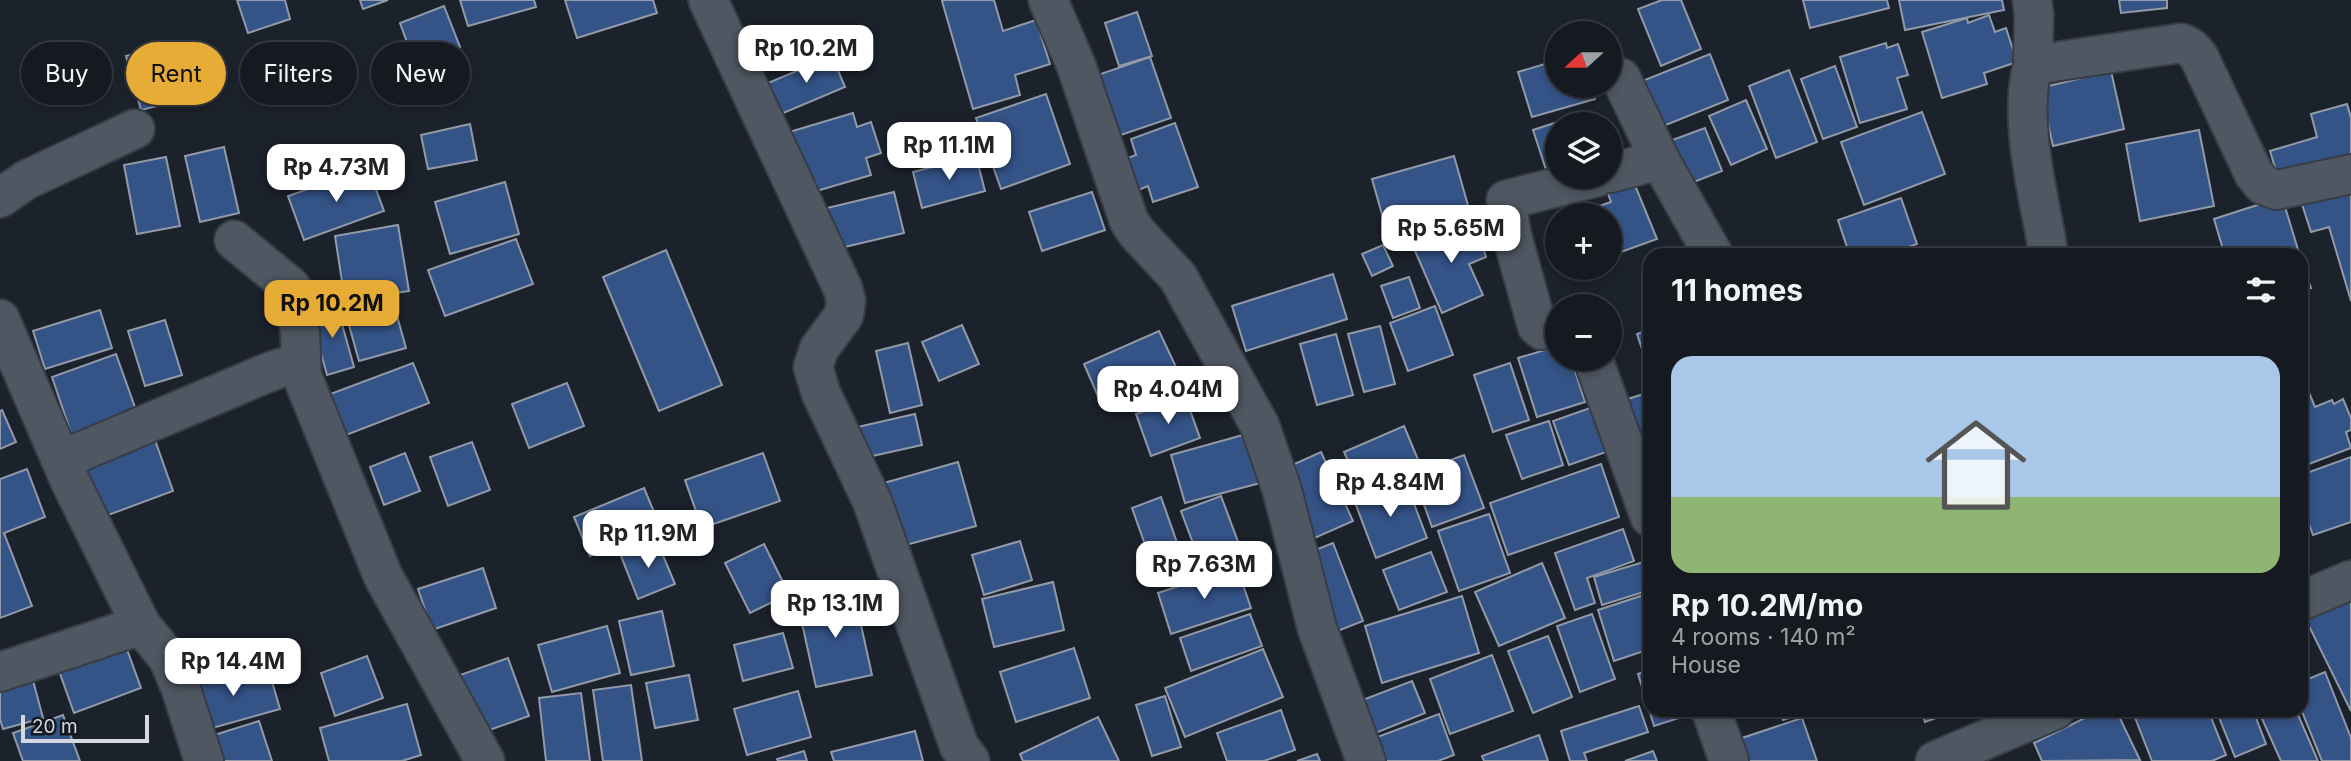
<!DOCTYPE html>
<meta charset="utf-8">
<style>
body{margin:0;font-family:Inter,sans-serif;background:#22272e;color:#f1f3f6;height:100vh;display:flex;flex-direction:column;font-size:26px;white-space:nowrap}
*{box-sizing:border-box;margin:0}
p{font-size:23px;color:#9da1a5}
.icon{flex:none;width:38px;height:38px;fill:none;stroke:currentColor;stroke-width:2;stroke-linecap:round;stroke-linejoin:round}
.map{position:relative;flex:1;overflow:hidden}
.details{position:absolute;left:1643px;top:248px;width:665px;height:469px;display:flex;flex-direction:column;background:#151a21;border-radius:21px;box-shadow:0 4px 10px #0003,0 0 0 2px #34383f}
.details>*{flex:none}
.top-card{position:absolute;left:21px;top:42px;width:665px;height:63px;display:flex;gap:14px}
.needle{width:46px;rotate:249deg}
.buttons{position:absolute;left:1545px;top:21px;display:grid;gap:14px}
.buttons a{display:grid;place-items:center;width:77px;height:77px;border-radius:50%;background:#151a21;box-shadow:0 4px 10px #0003,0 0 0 2px #34383f;font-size:35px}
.scale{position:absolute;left:21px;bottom:18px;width:128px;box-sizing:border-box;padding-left:7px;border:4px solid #d4d8df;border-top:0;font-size:19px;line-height:24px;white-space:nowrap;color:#d4d8df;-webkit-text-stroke:5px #131822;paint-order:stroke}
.price{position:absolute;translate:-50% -60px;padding:0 16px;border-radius:14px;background:#fff;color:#222;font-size:23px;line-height:46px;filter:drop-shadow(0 2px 4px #0008)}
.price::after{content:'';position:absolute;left:50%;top:42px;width:21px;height:16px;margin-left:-10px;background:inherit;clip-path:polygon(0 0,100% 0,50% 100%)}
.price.active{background:#e7ac36;color:#111}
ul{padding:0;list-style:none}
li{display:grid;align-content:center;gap:14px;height:371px;padding:0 28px}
li span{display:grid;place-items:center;height:217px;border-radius:21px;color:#555}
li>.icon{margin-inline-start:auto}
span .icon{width:126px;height:126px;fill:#fffc;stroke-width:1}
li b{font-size:30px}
h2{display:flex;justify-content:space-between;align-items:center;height:84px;padding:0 28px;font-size:30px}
.tag{padding:0 24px;border-radius:32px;background:#151a21;box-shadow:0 4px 10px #0003,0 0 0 2px #34383f;font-size:24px;line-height:63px}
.tag.active{background:#e7ac36;color:#111}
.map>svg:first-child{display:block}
.building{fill:#345387;stroke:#929aa7;stroke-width:2}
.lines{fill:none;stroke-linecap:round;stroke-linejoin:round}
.minor-casing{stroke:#373c45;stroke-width:42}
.minor{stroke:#4f5762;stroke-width:38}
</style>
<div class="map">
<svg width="2351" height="761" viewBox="0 0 2351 761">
<rect width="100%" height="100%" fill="#1c222c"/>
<g class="building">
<polygon points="237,0 285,0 290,19 248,33"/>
<polygon points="360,0 388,0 363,9"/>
<polygon points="460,0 534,0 536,7 468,26"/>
<polygon points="565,0 653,0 657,13 577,38"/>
<polygon points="945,0 994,0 1003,31 1036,20 1050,64 1015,75 1020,95 973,109 942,1"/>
<polygon points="1662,0 1681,0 1701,49 1661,66 1638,9"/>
<polygon points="1803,0 1887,0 1889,8 1810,28"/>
<polygon points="1899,0 2002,0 2004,10 1905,30"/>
<polygon points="2119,0 2167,0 2167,8 2121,13"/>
<polygon points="444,6 460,47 415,64 400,23"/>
<polygon points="1137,12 1152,56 1119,66 1105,23"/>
<polygon points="1989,15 1995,32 2006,28 2017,62 1984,73 1987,84 1942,98 1922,32 1967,18 1968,23"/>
<polygon points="1886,43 1887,48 1898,44 1908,75 1897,78 1907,109 1860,123 1840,57"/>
<polygon points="167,46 181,100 141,110 126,56"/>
<polygon points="1710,54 1728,100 1651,131 1632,85"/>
<polygon points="832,56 845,87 781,114 768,83"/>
<polygon points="1150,57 1171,118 1109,139 1089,78"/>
<polygon points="1558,60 1558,86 1591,86 1595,99 1532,117 1518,72"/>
<polygon points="1835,66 1857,127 1823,139 1801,79"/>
<polygon points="1789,70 1817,142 1776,158 1749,86"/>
<polygon points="2111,71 2124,129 2053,146 2040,88"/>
<polygon points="1046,94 1070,164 1001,189 976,118"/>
<polygon points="1746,100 1767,149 1731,165 1709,116"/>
<polygon points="2347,104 2351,118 2351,164 2280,184 2270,151 2317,137 2311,114"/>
<polygon points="1922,112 1945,174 1864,205 1841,142"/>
<polygon points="853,113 857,127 871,122 881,153 866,158 871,175 803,195 786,133"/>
<polygon points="1579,115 1582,124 1558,124 1558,176 1549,179 1533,130"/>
<polygon points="1175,123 1198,187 1153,202 1148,186 1131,193 1120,161 1136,155 1131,139"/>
<polygon points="470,124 477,160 428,169 421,135"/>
<polygon points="1705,128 1722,171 1681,187 1664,143"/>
<polygon points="2199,130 2214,206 2140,221 2126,144"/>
<polygon points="224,147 239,213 200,222 185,156"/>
<polygon points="976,156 985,191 922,208 913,172"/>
<polygon points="1454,156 1469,209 1387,232 1372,179"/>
<polygon points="166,157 180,226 137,234 124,165"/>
<polygon points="368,168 384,211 304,240 288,196"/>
<polygon points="1630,173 1657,239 1610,256 1610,215 1574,215 1611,202 1604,183"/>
<polygon points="2351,180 2351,301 2329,227 2311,232 2299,195"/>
<polygon points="505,182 519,234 450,254 435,202"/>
<polygon points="894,192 904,233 832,250 823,209"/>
<polygon points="1092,192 1105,230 1042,251 1029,212"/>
<polygon points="2282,197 2300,256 2225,256 2214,219"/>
<polygon points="1901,198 1917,244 1883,256 1850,256 1838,220"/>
<polygon points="398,225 409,291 345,301 335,236"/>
<polygon points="1476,225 1486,257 1469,264 1483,295 1442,313 1412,244 1453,226 1456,233"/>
<polygon points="516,239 533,284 445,316 428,270"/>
<polygon points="1383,245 1393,266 1372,276 1362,254"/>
<polygon points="666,250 722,385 659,411 603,277"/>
<polygon points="2301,258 2311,288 2301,291"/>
<polygon points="1333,274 1347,319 1246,351 1232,306"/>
<polygon points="1409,277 1420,308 1393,318 1381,286"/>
<polygon points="392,298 406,348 359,361 345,311"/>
<polygon points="337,306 354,367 327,375 310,313"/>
<polygon points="1435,306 1453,355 1408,371 1390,323"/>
<polygon points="100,310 112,348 45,369 33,331"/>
<polygon points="165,320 182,375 145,386 128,331"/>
<polygon points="962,325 979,364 939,381 922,342"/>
<polygon points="1380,326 1395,384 1364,392 1348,334"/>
<polygon points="1650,329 1650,373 1637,334"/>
<polygon points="1159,331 1176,367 1100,401 1084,364"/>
<polygon points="1336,334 1353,395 1317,405 1300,344"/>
<polygon points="908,343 922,405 890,413 876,351"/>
<polygon points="1558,346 1558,359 1571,359 1585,402 1537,417 1518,358"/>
<polygon points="116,354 137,413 72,436 52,377"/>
<polygon points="413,363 429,403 341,437 325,396"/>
<polygon points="1510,363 1529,420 1493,432 1474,375"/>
<polygon points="567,383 584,426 529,448 512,404"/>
<polygon points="2305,383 2315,407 2332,400 2334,404 2343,399 2351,418 2351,430 2346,432 2351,448 2301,467 2301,384"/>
<polygon points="1650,392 1650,438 1633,444 1618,402"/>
<polygon points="1185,396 1200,438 1151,456 1136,414"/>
<polygon points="1593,407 1609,451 1569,465 1553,421"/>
<polygon points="2,410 16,442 0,449 0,411"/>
<polygon points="915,414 922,445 859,459 853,428"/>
<polygon points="1549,421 1563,465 1522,479 1506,435"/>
<polygon points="1404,426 1419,462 1360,488 1344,452"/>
<polygon points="1250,433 1264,482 1185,503 1171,455"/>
<polygon points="155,440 173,491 100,518 83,467"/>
<polygon points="472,442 490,490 448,506 430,457"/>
<polygon points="1321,452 1353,521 1310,540 1279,471"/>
<polygon points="405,453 420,491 384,505 370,467"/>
<polygon points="763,453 780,501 702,528 685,480"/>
<polygon points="1464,455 1484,508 1432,527 1413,474"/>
<polygon points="2351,457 2351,522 2313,535 2301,503 2301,475"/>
<polygon points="958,462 976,526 902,546 884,483"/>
<polygon points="1601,464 1619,517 1508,555 1490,503"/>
<polygon points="27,469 45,517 4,533 32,606 0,618 0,479"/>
<polygon points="1405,480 1427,538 1376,558 1354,500"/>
<polygon points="644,488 660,526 590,556 574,517"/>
<polygon points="1221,496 1243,555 1203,570 1181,511"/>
<polygon points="1161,497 1188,574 1159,584 1132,508"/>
<polygon points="1489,514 1510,573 1459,591 1438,531"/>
<polygon points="1623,529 1634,561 1587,578 1595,603 1575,610 1555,553"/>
<polygon points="657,541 675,584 638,599 621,556"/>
<polygon points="1020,541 1032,580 984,595 972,555"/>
<polygon points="1333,543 1363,621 1330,634 1300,556"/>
<polygon points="764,544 789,594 750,613 725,563"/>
<polygon points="1431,552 1447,592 1399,610 1383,570"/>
<polygon points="1650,560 1650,590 1602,605 1594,577"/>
<polygon points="1542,563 1565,618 1499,646 1475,592"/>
<polygon points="1237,567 1251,608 1171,634 1158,593"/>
<polygon points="483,568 496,608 432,630 418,589"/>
<polygon points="1053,582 1064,630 994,647 982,599"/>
<polygon points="2351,591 2351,711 2303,614"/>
<polygon points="854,593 872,675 816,687 798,605"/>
<polygon points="1650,593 1650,649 1614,661 1598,610"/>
<polygon points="1462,596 1479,653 1382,683 1365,626"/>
<polygon points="662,611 674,666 631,675 619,621"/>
<polygon points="1250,614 1262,646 1191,671 1180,638"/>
<polygon points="1592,614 1615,679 1580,692 1557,626"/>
<polygon points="607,626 620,673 552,692 538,645"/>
<polygon points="783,633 793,668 743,681 734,645"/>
<polygon points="1548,636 1572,697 1533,713 1508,651"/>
<polygon points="125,644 141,688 74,713 58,668"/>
<polygon points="1074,648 1090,698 1016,722 1000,672"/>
<polygon points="1263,649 1283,697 1185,737 1165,688"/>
<polygon points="1492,655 1513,711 1450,734 1430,679"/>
<polygon points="367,656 383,698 335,716 321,673"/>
<polygon points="508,658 529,716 481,733 460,675"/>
<polygon points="267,664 280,709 198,732 186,686"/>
<polygon points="30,669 43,718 3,729 0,719 0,677"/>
<polygon points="1650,670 1650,710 1697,710 1698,712 1654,726 1638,674"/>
<polygon points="2325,672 2351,738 2351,761 2322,761 2301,709 2301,682"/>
<polygon points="689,675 698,720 655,728 646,683"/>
<polygon points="1412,681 1425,713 1373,734 1360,701"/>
<polygon points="631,685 642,761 603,761 593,690"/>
<polygon points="798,691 811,737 747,755 734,709"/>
<polygon points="581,693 590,761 546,761 539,698"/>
<polygon points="1165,696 1181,747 1152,756 1136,705"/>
<polygon points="407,704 421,755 402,761 329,761 320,728"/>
<polygon points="1639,706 1648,732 1584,753 1587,761 1570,761 1561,731"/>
<polygon points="1281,710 1295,750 1264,761 1227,761 1217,733"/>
<polygon points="1780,710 1813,710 1783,720"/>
<polygon points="1921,710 1958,710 1925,722"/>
<polygon points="2101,710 2116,710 2140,760 2042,761 2034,743"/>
<polygon points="2132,710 2208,710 2226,755 2212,761 2152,761"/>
<polygon points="2216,710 2253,710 2266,744 2235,757"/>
<polygon points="2258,710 2296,710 2318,761 2281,761"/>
<polygon points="1439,714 1454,755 1438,761 1372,761 1364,742"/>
<polygon points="63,715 80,761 23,761 13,733"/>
<polygon points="1098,717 1119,761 1023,761 1020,754"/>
<polygon points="1802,718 1817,761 1740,761 1733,741"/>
<polygon points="259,721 272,761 215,761 208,737"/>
<polygon points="915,731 923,761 834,761 831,752"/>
<polygon points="1539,735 1548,761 1484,761 1482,756"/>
<polygon points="804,751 807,761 778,761 777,759"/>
<polygon points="1653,751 1657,761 1625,761"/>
<polygon points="1317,754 1320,761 1297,761"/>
</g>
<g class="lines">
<g class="minor-casing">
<g id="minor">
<polyline points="708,0 843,289 846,301 844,315 819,349 813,367 821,393 872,501 959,746 970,761"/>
<polyline points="1048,0 1076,65 1129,221 1137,233 1178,277 1260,426 1282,490 1317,628 1366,761"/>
<polyline points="2032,0 2034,14 2033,65"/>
<polyline points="1621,78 1660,160 1714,256"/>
<polyline points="1610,173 1660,160"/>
<polyline points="0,198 26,180 135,129"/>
<polyline points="234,240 291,287 300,332 302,376"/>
<path d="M2049 256C2040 200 2017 119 2033 65L2181 43C2190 46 2194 50 2199 57L2254 174 2263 185 2277 190 2351 174"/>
<polyline points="0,319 70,481 141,625 168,658 181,689 204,761"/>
<polyline points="1558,328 1542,330 1537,326 1512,236 1506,200 1597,177"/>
<polyline points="1593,359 1650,517"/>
<path d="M61 460 267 373C281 368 293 360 302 376L383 576 485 761"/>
<polyline points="2301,601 2351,580"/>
<polyline points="0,672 141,625"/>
<polyline points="1711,710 1729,761"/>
<polyline points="1935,761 2055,710"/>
</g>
</g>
<use href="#minor" class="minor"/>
</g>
</svg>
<div class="buttons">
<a><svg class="needle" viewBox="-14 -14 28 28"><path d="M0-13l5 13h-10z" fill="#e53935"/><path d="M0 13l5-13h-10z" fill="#9da1a5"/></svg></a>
<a><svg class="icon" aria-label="layers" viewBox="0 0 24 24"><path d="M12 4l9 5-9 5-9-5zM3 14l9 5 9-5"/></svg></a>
<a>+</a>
<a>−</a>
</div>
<div class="scale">20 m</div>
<b class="price" style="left:806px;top:85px">Rp 10.2M</b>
<b class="price" style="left:949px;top:182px">Rp 11.1M</b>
<b class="price" style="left:336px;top:204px">Rp 4.73M</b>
<b class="price" style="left:1451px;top:265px">Rp 5.65M</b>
<b class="price active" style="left:332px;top:340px">Rp 10.2M</b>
<b class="price" style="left:1168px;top:426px">Rp 4.04M</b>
<b class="price" style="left:1390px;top:519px">Rp 4.84M</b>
<b class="price" style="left:648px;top:570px">Rp 11.9M</b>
<b class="price" style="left:1204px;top:601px">Rp 7.63M</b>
<b class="price" style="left:835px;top:640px">Rp 13.1M</b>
<b class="price" style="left:233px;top:698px">Rp 14.4M</b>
<div class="top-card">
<a class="tag">Buy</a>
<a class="tag active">Rent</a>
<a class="tag">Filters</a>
<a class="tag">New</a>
</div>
<section class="details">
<h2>11 homes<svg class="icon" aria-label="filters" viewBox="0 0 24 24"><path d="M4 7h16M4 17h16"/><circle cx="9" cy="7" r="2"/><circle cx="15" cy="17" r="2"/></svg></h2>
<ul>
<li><span style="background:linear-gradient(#a9c7e8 65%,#8fb573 0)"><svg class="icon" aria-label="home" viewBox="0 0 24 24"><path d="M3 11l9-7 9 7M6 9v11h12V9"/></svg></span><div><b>Rp 10.2M/mo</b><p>4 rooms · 140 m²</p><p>House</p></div></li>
</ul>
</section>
</div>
